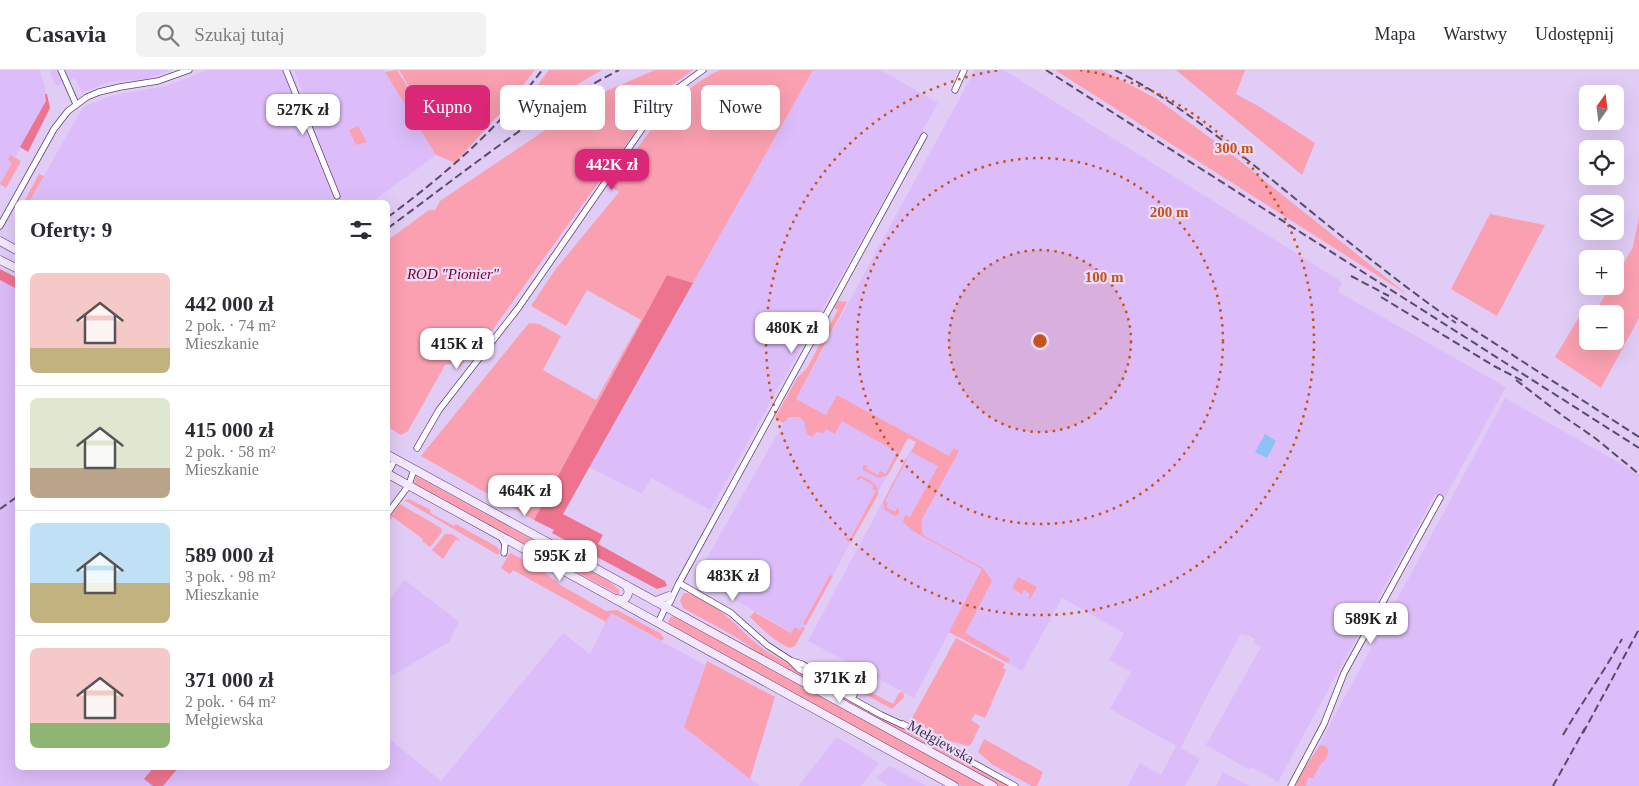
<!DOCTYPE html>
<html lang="pl">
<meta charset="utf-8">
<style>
body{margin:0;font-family:Georgia,serif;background:#f2f2f3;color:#2b2b33;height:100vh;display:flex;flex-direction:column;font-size:19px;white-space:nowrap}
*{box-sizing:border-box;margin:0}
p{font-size:16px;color:#7c7c81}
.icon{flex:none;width:28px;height:28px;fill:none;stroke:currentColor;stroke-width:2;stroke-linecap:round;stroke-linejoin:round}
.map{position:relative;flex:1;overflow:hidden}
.panel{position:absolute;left:15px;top:130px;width:375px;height:570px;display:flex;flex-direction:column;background:#fff;border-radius:8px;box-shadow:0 5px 20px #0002}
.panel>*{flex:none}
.top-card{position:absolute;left:405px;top:15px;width:475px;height:45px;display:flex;gap:10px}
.needle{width:32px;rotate:14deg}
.tools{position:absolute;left:1579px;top:15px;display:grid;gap:10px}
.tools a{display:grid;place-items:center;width:45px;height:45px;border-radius:8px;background:#fff;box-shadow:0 5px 20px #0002;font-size:25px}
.price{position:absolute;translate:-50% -42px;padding:0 11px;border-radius:10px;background:#fff;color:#222;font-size:16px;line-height:32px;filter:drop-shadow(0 1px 2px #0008)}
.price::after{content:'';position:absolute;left:50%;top:30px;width:15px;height:11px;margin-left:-8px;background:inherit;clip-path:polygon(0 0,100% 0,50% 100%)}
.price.on{background:#db2777;color:#fff}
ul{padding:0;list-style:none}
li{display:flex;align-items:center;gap:15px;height:125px;padding:0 15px}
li+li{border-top:1px solid #e1e1e2}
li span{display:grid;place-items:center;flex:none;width:140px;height:100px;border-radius:8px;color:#555}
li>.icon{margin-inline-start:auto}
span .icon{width:60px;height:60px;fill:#fffc;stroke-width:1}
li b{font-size:21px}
h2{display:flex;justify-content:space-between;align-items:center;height:60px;padding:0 15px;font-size:21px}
.tag{padding:0 18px;border-radius:8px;background:#fff;box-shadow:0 5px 20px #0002;font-size:18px;line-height:45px}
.tag.on{background:#db2777;color:#fff}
header{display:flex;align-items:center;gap:30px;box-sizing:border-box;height:70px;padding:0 25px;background:#fff;border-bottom:1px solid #e1e1e2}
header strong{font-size:24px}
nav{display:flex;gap:28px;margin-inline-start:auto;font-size:18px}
.search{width:350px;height:45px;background:#f2f2f3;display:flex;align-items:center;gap:12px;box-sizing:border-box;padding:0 18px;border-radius:8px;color:#7c7c81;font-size:19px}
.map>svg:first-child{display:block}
.built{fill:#dcbdf9}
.green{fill:#fba0b1;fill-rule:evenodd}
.forest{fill:#ee738e}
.water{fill:#8dc2f5}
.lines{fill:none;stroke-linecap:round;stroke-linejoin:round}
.street-casing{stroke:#5f3f7a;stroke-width:7}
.secondary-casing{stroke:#5f3f7a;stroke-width:9}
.street{stroke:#fff;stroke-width:5.5}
.secondary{stroke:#f3e8fd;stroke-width:8}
.rail{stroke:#5a4b69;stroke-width:2;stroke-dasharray:8 4;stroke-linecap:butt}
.ring{fill:none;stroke:#c7521a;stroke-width:2.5;stroke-dasharray:2.5 5}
.labels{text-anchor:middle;stroke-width:4.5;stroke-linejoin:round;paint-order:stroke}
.park-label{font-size:15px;font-style:italic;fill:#77002f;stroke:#ebddf9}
.street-label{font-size:15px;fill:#433551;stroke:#ebddf9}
.centre{fill:#c7521a;stroke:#ebddf9;stroke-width:2.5}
.ring-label{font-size:15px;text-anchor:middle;font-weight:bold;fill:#c7521a;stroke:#ebddf9;stroke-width:4.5;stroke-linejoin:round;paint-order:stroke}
</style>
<header>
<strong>Casavia</strong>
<div class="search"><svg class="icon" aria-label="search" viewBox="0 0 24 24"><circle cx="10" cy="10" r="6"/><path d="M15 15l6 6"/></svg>Szukaj tutaj</div>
<nav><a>Mapa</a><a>Warstwy</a><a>Udostępnij</a></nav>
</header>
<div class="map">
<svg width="1639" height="716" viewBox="0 0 1639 716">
<rect width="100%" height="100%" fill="#e1ccf6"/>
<g class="built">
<polygon points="0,0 40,0 45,17 46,31 0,116"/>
<polygon points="49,0 170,0 147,9 110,12 82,22 75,8 56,16"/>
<polygon points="207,0 291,0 302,26 303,25 294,0 384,0 436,85 372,132 29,132 83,37 114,25 166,16"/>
<polygon points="813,0 881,0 938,33 710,440 651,408 642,424 589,397"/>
<polygon points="975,0 1004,0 1342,212 1338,222 1506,317 1444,429 1435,424 1278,712 1252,697 1250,700 1206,675 1261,577 1253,572 1255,569 1248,565 1247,566 1241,564 1207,626 1181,678 1200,689 1185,716 1128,716 1140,693 1161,705 1176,676 1110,639 1131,602 1109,590 1124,563 1062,528 1022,601 949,562 914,628 808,571 911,379 943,397 949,386 837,325 826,345 796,329"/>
<polygon points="0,210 18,219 18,698 388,698 388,668 441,711 563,563 590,584 610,543 705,595 684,657 760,716 0,716"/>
<polygon points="1505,328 1639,404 1639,716 1297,716"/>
<polygon points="795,333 836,355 841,347 901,380 799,567 696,507"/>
<polygon points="405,510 459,552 449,572 388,608 388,532"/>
<polygon points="837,667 879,693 861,716 800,716 799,715"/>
<polygon points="890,696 926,716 887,716 876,707"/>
<polygon points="1223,702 1249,716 1216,716"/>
</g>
<g class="green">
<polygon points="397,0 429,50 399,0 535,0 503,40 455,93 436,85 385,2"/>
<polygon points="549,0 602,0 508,55"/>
<polygon points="655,0 693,0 672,15 653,36 602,109 593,120 483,273 480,271 460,297 454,293 445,295 408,361 401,365 388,357 388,170 429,140 435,140 440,131 541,63 604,22"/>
<path d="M720 0H813L693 213 667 205 534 450 421 386 529 253 539 254 561 266 543 300 596 330 641 250 587 220 566 256 531 236 555 200 619 122 611 117C642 73 670 23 720 0Z"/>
<polygon points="1055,0 1102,0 1157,29 1220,75 1408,225"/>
<polygon points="1176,0 1245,0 1236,24 1258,36 1315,73 1302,105"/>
<polygon points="358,56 367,72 356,75 349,60"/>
<polygon points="10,85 21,91 6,118 0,114 12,93 8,90"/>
<polygon points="39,104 44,106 29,132 24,132"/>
<polygon points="1490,144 1545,155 1497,246 1451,219"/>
<path d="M1639 147V248L1601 318 1555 287 1584 239 1595 243 1610 216H1615V208L1633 177ZM1588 244H1615V271H1588Z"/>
<polygon points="838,231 847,232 796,329 826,345 837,325 949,386 954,378 959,381 921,451 922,452 922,462 924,466 983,498 992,511 965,563 1010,589 1008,593 949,562 982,499 913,461 903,452 905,445 910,447 938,396 911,382 916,372 908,368 888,405 878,408 863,400 863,395 868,395 866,398 878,405 880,401 886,404 897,382 842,351 835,364 826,359 824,363 817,362 812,367 807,364 804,351 799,347 789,347 783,353 775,348 797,308 807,298 838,240 834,238"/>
<polygon points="906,388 907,389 885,431 888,433 886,437 895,442 897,438 899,439 899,444 895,446 885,440 883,432"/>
<polygon points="416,406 609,511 619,520 619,525 414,414"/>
<path d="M861 406C870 410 879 414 878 425L851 472H849L846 470V467L850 469 876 421 872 419 874 416 861 408 857 411V407Z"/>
<polygon points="409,429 431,440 430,443 454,456 456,454 497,477 500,481 498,485 404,430"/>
<polygon points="400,434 441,458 442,462 430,477 422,471 423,469 393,447 388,453 388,449"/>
<polygon points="445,464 452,464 460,470 459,471 456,469 443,489 432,480"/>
<polygon points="511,483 543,501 562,516 606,541 617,540 660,563 664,568 662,571 611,543 606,552 513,500 510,504 501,498 509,484"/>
<polygon points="830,505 833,506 806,555 803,554"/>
<polygon points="1018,507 1037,517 1030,529 1029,528 1030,524 1024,520 1022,524 1012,518"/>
<path d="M684 523C705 521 742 561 757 574 764 580 772 584 780 589L1008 716H999L771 591 734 566 683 538 680 530Z"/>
<path d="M755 541 756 543 791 563 795 557 800 560 802 557 805 558 795 576 790 578C774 571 762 559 750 547Z"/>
<polygon points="673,546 676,547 985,716 961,716 671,557 668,551 671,547"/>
<polygon points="956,568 1005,594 1003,598 1006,600 985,648 975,644 971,650 980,656 971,674 968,676 950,671 911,650"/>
<polygon points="707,591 775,627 750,709 684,657"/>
<polygon points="858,612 860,612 859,616 893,634 899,623 903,622 904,627 892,639 854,618"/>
<polygon points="984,669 1043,702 1037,716 1032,716 993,695 978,682"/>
<path d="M1320 675 1326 676C1331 682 1327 687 1323 692H1322L1313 708H1308L1306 716H1296L1299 706Z"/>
</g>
<g class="forest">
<polygon points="45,24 47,24 50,38 28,82 20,77 46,31"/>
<polygon points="0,199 17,208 17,219 0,210"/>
<polygon points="667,205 693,213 563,444 603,465 598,474 665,511 667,516 657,519 552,463 554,460 534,450"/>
<polygon points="153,698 178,698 163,716 153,716 144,709"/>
</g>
<polygon class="water" points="1265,364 1276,371 1267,388 1255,382"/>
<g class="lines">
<g class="street-casing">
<g id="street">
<polyline points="61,0 76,34"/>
<polyline points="286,0 337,126"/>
<polyline points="955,20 964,0"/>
<polyline points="0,156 54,59 68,41 87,27 99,22 120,17 158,11 189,0"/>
<polyline points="417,378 439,340 519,237 653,43 674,21 703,0"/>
<polyline points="388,403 395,389"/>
<polyline points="388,443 409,415 414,399"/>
<polyline points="501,467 505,474 504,483"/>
<polyline points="679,513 731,543 767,575 790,590 799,599 881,645 905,656"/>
<polyline points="666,537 670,532 679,513 924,66"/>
<polyline points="658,553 667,534"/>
<polyline points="792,591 802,594 854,625"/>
<polyline points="903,654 1015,716"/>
<polyline points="1291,716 1324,654 1344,603 1440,428"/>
</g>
</g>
<g class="secondary-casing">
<g id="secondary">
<polyline points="0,171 18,181"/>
<polyline points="0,190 18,199"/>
<polyline points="388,385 993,716"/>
<polyline points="388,404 954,716"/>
<path d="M616 529 624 530C629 525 630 521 626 515"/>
<polyline points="656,531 669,526"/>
</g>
</g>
<use href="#street" class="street"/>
<use href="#secondary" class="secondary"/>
<g class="rail">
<polyline points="1046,0 1639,378"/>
<path d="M1115 0C1174 30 1225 72 1276 113 1335 161 1393 209 1456 253"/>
<path d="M388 147C446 104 499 58 542 0"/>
<path d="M388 158C462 104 537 42 619 0"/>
<polyline points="1351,206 1389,226"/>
<polyline points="1381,227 1494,296 1523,311"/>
<polyline points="1451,245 1639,367"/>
<polyline points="1516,310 1563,346 1595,368 1639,404"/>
<polyline points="0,439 18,426"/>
<polyline points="1583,663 1639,559"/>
<path d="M1563 665C1582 632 1604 602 1622 569"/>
<polyline points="1553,716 1585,658"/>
</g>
</g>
<circle cx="1040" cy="271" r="91" fill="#c7521a" fill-opacity=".12"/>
<g class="ring">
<circle cx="1040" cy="271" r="91"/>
<circle cx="1040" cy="271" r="183"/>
<path d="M1080 0A274 274 0 1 1 1000 0"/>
</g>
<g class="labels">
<g class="park-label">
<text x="453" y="209">ROD "Pionier"</text>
</g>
<g class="street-label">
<text transform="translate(941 672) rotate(29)" y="5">Mełgiewska</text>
</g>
</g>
<circle cx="1040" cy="271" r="8" class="centre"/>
<g class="ring-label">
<text x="1234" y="83">300 m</text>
<text x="1169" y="147">200 m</text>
<text x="1104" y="212">100 m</text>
</g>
</svg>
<div class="tools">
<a><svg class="needle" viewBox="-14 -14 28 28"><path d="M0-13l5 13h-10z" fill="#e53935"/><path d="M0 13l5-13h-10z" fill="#7c7c81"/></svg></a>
<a><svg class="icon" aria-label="locate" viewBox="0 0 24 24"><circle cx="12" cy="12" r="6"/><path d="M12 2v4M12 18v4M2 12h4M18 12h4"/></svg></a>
<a><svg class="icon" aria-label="layers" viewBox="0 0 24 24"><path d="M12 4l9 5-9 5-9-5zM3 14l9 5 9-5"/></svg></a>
<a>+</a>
<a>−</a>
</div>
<b class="price" style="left:303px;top:66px">527K zł</b>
<b class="price on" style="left:612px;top:121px">442K zł</b>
<b class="price" style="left:792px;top:284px">480K zł</b>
<b class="price" style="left:457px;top:300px">415K zł</b>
<b class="price" style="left:525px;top:447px">464K zł</b>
<b class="price" style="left:560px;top:512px">595K zł</b>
<b class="price" style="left:733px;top:532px">483K zł</b>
<b class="price" style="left:1371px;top:575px">589K zł</b>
<b class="price" style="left:840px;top:634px">371K zł</b>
<div class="top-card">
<a class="tag on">Kupno</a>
<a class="tag">Wynajem</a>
<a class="tag">Filtry</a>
<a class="tag">Nowe</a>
</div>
<section class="panel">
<h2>Oferty: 9<svg class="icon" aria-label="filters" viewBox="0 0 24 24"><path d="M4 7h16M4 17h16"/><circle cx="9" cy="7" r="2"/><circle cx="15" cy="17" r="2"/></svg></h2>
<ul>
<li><span style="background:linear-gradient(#f6c9c9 75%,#c2b280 0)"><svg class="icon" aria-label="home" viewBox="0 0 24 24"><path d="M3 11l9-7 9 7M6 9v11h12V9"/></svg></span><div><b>442 000 zł</b><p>2 pok. · 74 m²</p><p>Mieszkanie</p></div></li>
<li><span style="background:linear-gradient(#dfe7d0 70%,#b9a48a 0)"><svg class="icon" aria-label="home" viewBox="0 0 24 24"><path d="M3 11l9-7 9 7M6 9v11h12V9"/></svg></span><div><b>415 000 zł</b><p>2 pok. · 58 m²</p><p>Mieszkanie</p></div></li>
<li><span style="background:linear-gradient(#bfe0f5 60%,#c2b280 0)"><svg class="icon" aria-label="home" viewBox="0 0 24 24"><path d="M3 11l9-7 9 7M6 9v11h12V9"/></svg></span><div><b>589 000 zł</b><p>3 pok. · 98 m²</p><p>Mieszkanie</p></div></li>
<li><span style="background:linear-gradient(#f6c9c9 75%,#8fb573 0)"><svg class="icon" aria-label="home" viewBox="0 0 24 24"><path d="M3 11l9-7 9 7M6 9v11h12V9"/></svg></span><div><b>371 000 zł</b><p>2 pok. · 64 m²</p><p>Mełgiewska</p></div></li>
</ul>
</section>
</div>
